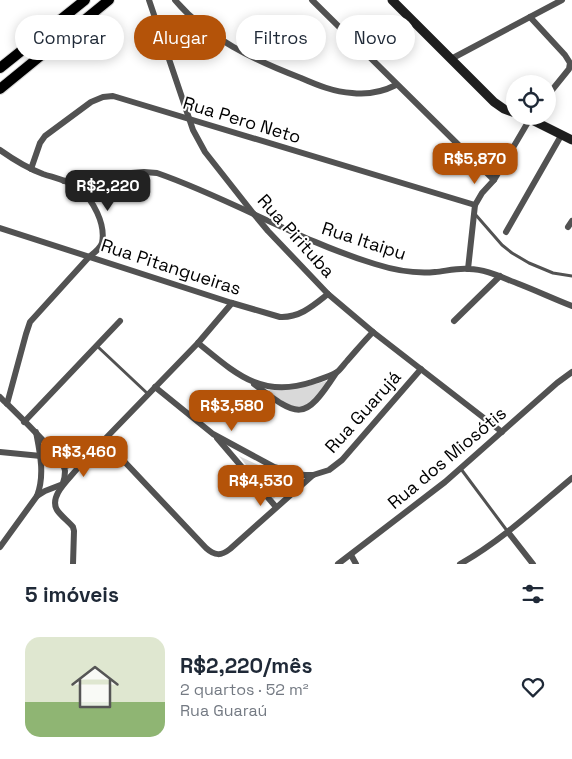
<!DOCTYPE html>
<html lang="pt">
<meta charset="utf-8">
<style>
body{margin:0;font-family:"Space Grotesk",sans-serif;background:#f2f2f3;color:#1f2937;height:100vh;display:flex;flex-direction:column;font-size:19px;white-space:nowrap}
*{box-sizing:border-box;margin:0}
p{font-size:16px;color:#747a83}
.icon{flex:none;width:28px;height:28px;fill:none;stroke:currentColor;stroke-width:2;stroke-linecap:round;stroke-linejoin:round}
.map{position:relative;height:564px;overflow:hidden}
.drawer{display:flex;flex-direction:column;background:#fff;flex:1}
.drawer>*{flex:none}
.top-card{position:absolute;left:15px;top:15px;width:542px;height:45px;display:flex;gap:10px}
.controls{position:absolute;left:506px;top:75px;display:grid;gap:10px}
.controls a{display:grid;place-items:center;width:50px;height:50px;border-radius:50%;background:#fff;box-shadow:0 2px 12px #0003;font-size:25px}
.price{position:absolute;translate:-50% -42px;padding:0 11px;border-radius:10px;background:#b45309;color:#fff;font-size:16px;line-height:32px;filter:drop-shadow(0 1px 2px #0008)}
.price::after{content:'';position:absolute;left:50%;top:30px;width:15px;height:11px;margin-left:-8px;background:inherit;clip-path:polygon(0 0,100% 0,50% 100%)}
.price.on{background:#222;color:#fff}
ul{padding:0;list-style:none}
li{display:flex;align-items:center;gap:15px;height:125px;padding:0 25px}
li span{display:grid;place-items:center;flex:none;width:140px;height:100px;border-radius:15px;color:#555}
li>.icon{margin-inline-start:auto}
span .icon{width:60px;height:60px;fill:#fffc;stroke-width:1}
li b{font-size:21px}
h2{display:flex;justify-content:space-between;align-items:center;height:60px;padding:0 25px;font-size:21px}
.pill{padding:0 18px;border-radius:22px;background:#fff;box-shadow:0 2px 12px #0003;font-size:18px;line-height:45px}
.pill.on{background:#b45309;color:#fff}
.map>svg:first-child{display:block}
.green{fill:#d9d9d9}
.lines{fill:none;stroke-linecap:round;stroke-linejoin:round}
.primary-casing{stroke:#dbdbdb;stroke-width:12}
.lane{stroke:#525252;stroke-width:3}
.street{stroke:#525252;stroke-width:6}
.secondary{stroke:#1f1f1f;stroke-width:9}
.primary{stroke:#000;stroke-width:10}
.labels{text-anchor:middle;stroke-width:4;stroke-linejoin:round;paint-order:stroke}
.street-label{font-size:18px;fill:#000;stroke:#fff}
</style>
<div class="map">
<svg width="572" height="564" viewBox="0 0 572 564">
<rect width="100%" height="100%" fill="#fff"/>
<g class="green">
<path d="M326 381 327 384C321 391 315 399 308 405 296 415 277 398 268 391L271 389C290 389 308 387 326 381Z"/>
<polygon points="239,456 271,471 298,480 273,499"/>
</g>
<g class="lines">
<g class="primary-casing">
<g id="primary">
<polyline points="0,68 85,0"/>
<polyline points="0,89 109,0"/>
</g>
</g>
<g class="lane">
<polyline points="475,214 502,245 512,253 529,263 553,273 572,276"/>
<polyline points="97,346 148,394"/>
<polyline points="461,469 508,532"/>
</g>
<g class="street">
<polyline points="149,0 193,130 205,152 253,213 268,231 328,294 373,332 502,432"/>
<path d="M175 0C207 38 256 61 301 78 317 85 334 92 352 93 368 95 382 92 396 85"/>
<polyline points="312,0 494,180"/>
<polyline points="530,17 565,55 570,63 569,69 548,95"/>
<polyline points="451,59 562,0"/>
<path d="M0 150C14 160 27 168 43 174 55 178 69 181 79 188 93 200 106 224 102 243 100 249 94 253 89 257L30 322 26 334 7 404"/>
<polyline points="31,169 40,143 45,136 91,102 103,97 113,96 475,205"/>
<path d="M64 181 93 176 144 172 157 173C232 199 299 241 375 264 394 270 415 274 435 272 446 271 457 268 469 269 486 269 503 278 519 284 537 291 554 299 572 306"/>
<polyline points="568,227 572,221"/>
<path d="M0 228 232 303 280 317C300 318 314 305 328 294"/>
<polyline points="506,232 562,134"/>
<polyline points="468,269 475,205 482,193 494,180 531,117"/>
<polyline points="454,321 500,276"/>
<path d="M198 343C235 373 261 399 312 382 320 379 329 377 337 372 341 369 344 364 347 361 356 351 364 341 373 332"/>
<path d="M254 384C299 418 304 422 336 373"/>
<polyline points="155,387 213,434 274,467 291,472 304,475 313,475"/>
<path d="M0 397C12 409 64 458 65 471 65 475 64 480 63 483"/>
<polyline points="24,422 120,321"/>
<polyline points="217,438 276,507"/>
<path d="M104 440 206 548C215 556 221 556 230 549L313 475 329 470 342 460 421 369"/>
<polyline points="0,452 41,456 56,460 66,466 76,463 82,459 104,440 198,343 232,303"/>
<polyline points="37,496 45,491 63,484"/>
<polyline points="508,532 533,564"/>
<path d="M0 547 37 496C45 475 40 453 36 432"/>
<polyline points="351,555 356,564"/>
<path d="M73 564 74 531 73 527C68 521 61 516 57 510 47 493 78 473 83 460"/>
<polyline points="338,564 445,482 557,383 572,372"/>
<path d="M460 564C501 541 536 508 572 478"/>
</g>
<g class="secondary">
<polyline points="392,0 494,102 504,109 515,113"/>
<polyline points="524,116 572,140"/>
</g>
<use href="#primary" class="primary"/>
</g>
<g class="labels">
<g class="street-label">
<text transform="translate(242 120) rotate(17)" y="6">Rua Pero Neto</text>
<text transform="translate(296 236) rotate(48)" y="6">Rua Pirituba</text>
<text transform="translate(364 241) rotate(18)" y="6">Rua Itaipu</text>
<text transform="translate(171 267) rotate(18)" y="6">Rua Pitangueiras</text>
<text transform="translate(363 412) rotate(-48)" y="6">Rua Guarujá</text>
<text transform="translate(447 458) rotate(-40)" y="6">Rua dos Miosótis</text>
</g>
</g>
</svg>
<div class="controls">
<a><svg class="icon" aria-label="locate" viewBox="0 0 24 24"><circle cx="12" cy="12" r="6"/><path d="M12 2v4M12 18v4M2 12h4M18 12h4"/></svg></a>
</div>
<b class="price" style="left:475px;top:185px">R$5,870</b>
<b class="price on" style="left:108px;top:212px">R$2,220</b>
<b class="price" style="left:232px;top:432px">R$3,580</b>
<b class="price" style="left:84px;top:478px">R$3,460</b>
<b class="price" style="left:261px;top:507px">R$4,530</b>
<div class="top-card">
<a class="pill">Comprar</a>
<a class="pill on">Alugar</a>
<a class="pill">Filtros</a>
<a class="pill">Novo</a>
</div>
</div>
<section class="drawer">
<h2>5 imóveis<svg class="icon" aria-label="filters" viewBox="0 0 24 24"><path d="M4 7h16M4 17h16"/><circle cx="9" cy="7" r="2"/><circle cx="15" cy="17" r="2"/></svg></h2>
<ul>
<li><span style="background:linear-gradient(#dfe7d0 65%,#8fb573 0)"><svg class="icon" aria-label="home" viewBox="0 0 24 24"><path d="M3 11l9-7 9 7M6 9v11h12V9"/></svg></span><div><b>R$2,220/mês</b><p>2 quartos · 52 m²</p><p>Rua Guaraú</p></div><svg class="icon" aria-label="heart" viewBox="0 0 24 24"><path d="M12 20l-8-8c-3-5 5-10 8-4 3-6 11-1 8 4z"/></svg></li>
</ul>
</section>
